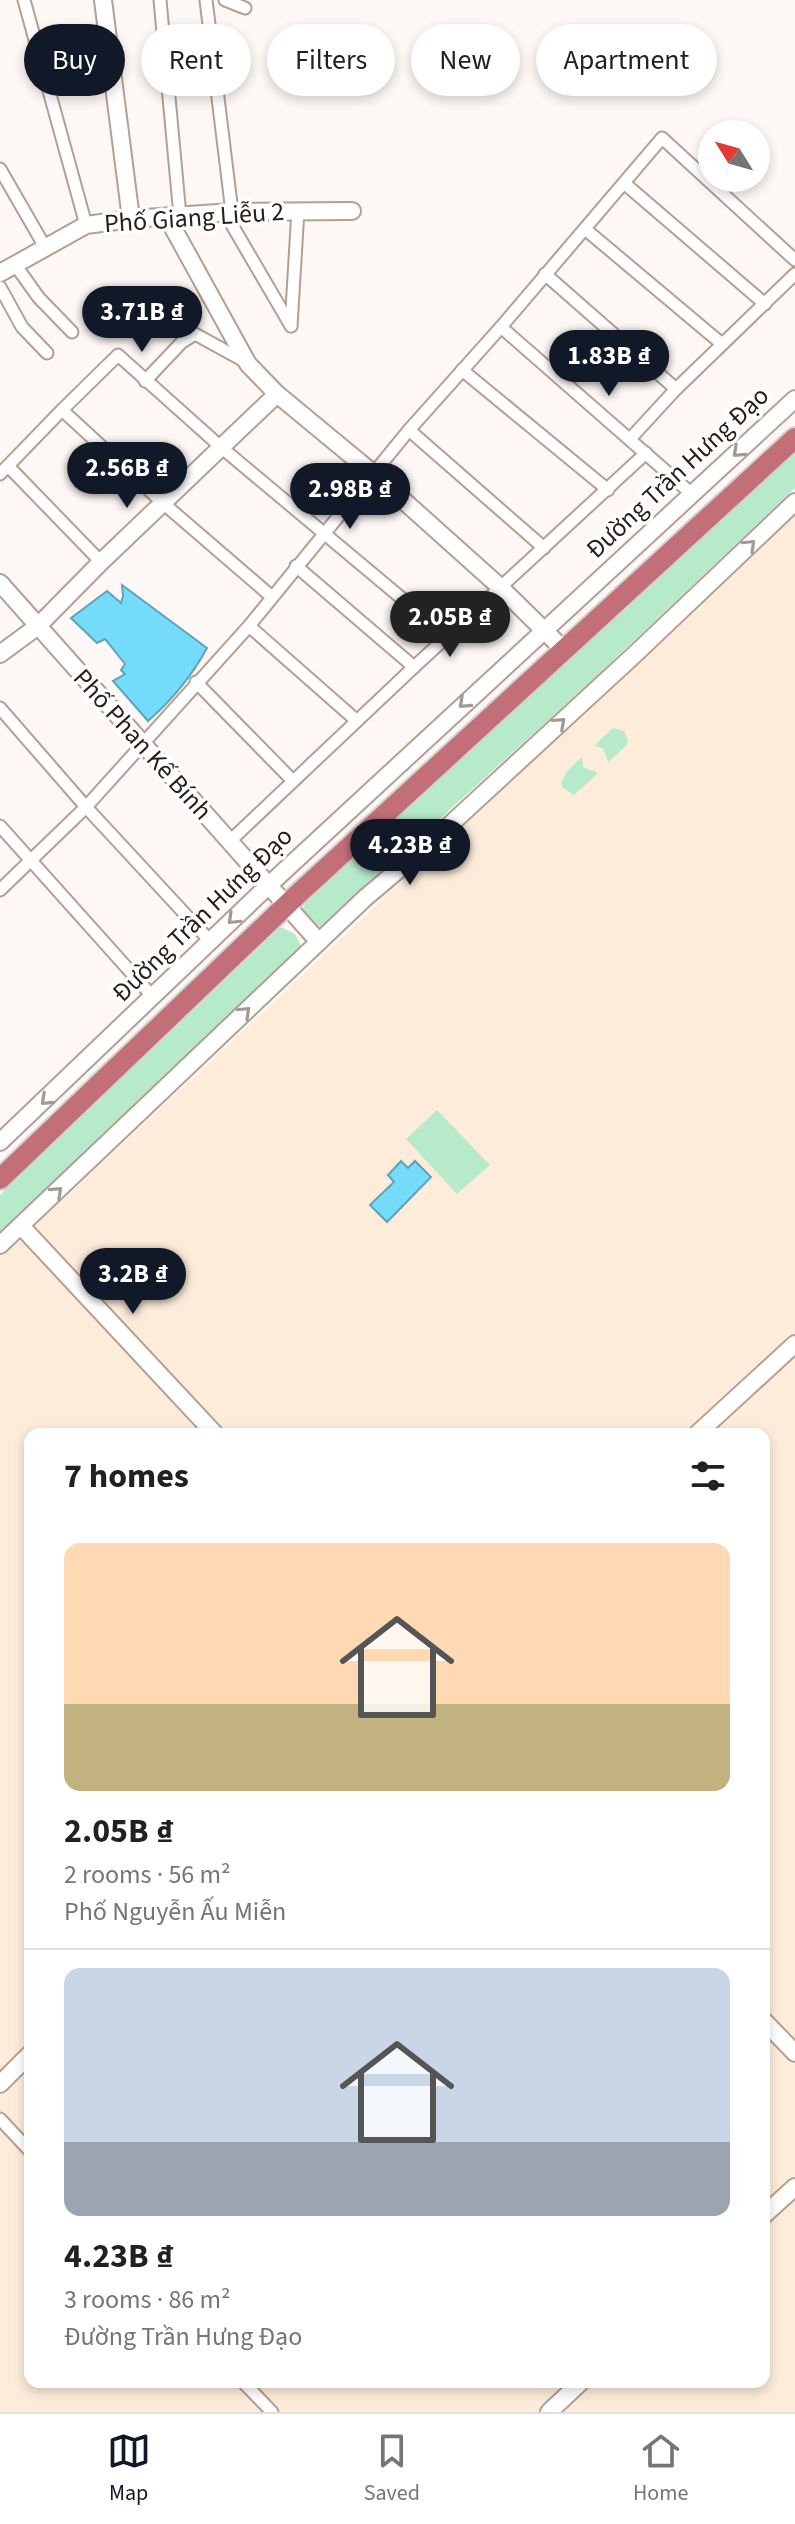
<!DOCTYPE html>
<meta charset="utf-8">
<style>
body{margin:0;font-family:"Source Sans 3",sans-serif;background:#f2f2f2;color:#202124;height:100vh;display:flex;flex-direction:column;font-size:30px;white-space:nowrap}
*{box-sizing:border-box;margin:0}
p{font-size:26px;color:#757577}
.icon{flex:none;width:44px;height:44px;fill:none;stroke:currentColor;stroke-width:2;stroke-linecap:round;stroke-linejoin:round}
.map{position:relative;flex:1;overflow:hidden}
.drawer{position:absolute;left:24px;top:1428px;width:746px;height:960px;display:flex;flex-direction:column;background:#fff;border-radius:16px;box-shadow:0 4px 12px #0003}
.drawer>*{flex:none}
.banner{position:absolute;left:24px;top:24px;width:748px;height:72px;display:flex;gap:16px}
.needle{width:52px;rotate:307deg}
.controls{position:absolute;left:698px;top:120px;display:grid;gap:16px}
.controls a{display:grid;place-items:center;width:72px;height:72px;border-radius:50%;background:#fff;box-shadow:0 4px 12px #0003;font-size:40px}
.price{position:absolute;translate:-50% -68px;padding:0 18px;border-radius:28px;background:#111827;color:#fff;font-size:26px;line-height:52px;filter:drop-shadow(0 2px 4px #0008)}
.price::after{content:'';position:absolute;left:50%;top:48px;width:24px;height:18px;margin-left:-12px;background:inherit;clip-path:polygon(0 0,100% 0,50% 100%)}
.price.current{background:#222;color:#fff}
ul{padding:0;list-style:none}
li{display:grid;align-content:center;gap:16px;height:424px;padding:0 40px}
li+li{border-top:2px solid #e0e0e0}
li span{display:grid;place-items:center;height:248px;border-radius:16px;color:#555}
li>.icon{margin-inline-start:auto}
span .icon{width:144px;height:144px;fill:#fffc;stroke-width:1}
li b{font-size:34px}
h2{display:flex;justify-content:space-between;align-items:center;height:96px;padding:0 40px;font-size:34px}
.tag{padding:0 28px;border-radius:36px;background:#fff;box-shadow:0 4px 12px #0003;font-size:28px;line-height:72px}
.tag.current{background:#111827;color:#fff}
.dock{display:flex;justify-content:space-around;align-items:center;height:112px;border-top:2px solid #e0e0e0;background:#fff;font-size:22px;color:#757577}
.dock a{display:grid;justify-items:center;gap:4px}
.dock .current{color:#111827}
.map>svg:first-child{display:block}
.industrial{fill:#fdecda;fill-rule:evenodd}
.green{fill:#b7eaca}
.water{fill:#75dbfb;stroke:#5ea3b8;stroke-width:2}
.lines{fill:none;stroke-linecap:round;stroke-linejoin:round}
.street-casing{stroke:#b59f90;stroke-width:15}
.secondary-casing{stroke:#b59f90;stroke-width:20}
.highway-casing{stroke:#d4d2d1;stroke-width:24}
.street{stroke:#fff;stroke-width:11}
.secondary{stroke:#fff;stroke-width:16}
.highway{stroke:#c26f78;stroke-width:20}
.oneway{stroke:#9e9b98}
.labels{text-anchor:middle;stroke-width:7;stroke-linejoin:round;paint-order:stroke}
.street-label{font-size:26px;fill:#28201a;stroke:#fff}
</style>
<div class="map">
<svg width="795" height="2412" viewBox="0 0 795 2412">
<rect width="100%" height="100%" fill="#fdf8f5"/>
<path class="industrial" d="M795 512V2412H0V1233L13 1247ZM30 1434H764V2382H30Z"/>
<g class="green">
<polygon points="795,452 795,488 598,675 323,925 317,927 301,910 308,900"/>
<polygon points="613,728 624,731 628,741 626,746 608,762 603,748 594,746"/>
<polygon points="582,757 583,767 598,773 574,795 562,787 561,783 567,771"/>
<polygon points="281,927 295,934 301,946 299,950 0,1233 0,1195"/>
<polygon points="437,1110 490,1165 457,1194 406,1139"/>
</g>
<g class="water">
<path d="M122 585 207 648C192 676 172 700 148 721L113 681 125 674 121 670 125 664 105 639 97 643 71 618 107 591 121 603 123 596Z"/>
<polygon points="401,1161 408,1168 415,1161 431,1177 387,1222 370,1205 394,1182 388,1175"/>
</g>
<g class="lines">
<g class="street-casing">
<g id="street">
<polyline points="24,0 86,225"/>
<polyline points="160,0 180,216"/>
<polyline points="206,0 232,212"/>
<polyline points="225,0 245,8"/>
<polyline points="0,169 45,247"/>
<polyline points="624,183 765,304"/>
<polyline points="225,213 291,326"/>
<polyline points="585,229 722,344"/>
<polyline points="16,266 39,298 72,332"/>
<polyline points="545,274 676,389"/>
<polyline points="0,287 22,327 47,353"/>
<polyline points="291,326 298,210"/>
<polyline points="501,327 693,495"/>
<polyline points="462,370 608,490"/>
<polyline points="145,381 182,342 195,334 246,362"/>
<polyline points="62,410 118,355 222,448 448,637"/>
<polyline points="409,430 544,548"/>
<polyline points="630,439 676,389 795,274"/>
<polyline points="8,466 101,562"/>
<polyline points="0,474 62,410 163,503 272,597"/>
<polyline points="296,566 414,667"/>
<polyline points="249,626 357,721"/>
<polyline points="196,682 293,781"/>
<polyline points="0,708 86,807 210,941"/>
<polyline points="0,826 153,997"/>
<polyline points="230,841 414,667 646,453"/>
<polyline points="0,890 86,807 249,626 409,430 501,327 662,138 795,260"/>
<polyline points="0,2119 30,2151"/>
<polyline points="243,2382 272,2412"/>
</g>
</g>
<g class="secondary-casing">
<g id="secondary">
<polyline points="103,0 131,219"/>
<polyline points="167,217 248,364 277,394 375,475 500,587 565,651"/>
<polyline points="0,273 86,225 131,219 232,212 352,211"/>
<polyline points="0,583 319,942"/>
<polyline points="0,654 38,626 101,562 277,394"/>
<polyline points="0,1142 270,884 795,399"/>
<polyline points="21,1226 215,1434"/>
<polyline points="0,1245 365,898 429,844 633,656 795,502"/>
<polyline points="697,1434 795,1344"/>
<polyline points="764,2021 795,2053"/>
<polyline points="0,2084 30,2054"/>
<polyline points="764,2215 795,2187"/>
<polyline points="549,2412 581,2382"/>
</g>
</g>
<g class="highway-casing">
<polyline id="highway" points="0,1179 297,895 795,438"/>
</g>
<use href="#street" class="street"/>
<use href="#secondary" class="secondary"/>
<use href="#highway" class="highway"/>
</g>
<defs><path id="oneway-chevron" d="M-2-3.5L2.5 0L-2 3.5" fill="none" stroke-width="1.6" stroke-linecap="round" stroke-linejoin="round" transform="scale(2)"/></defs>
<g class="oneway">
<use href="#oneway-chevron" transform="translate(738 452) rotate(137)"/>
<use href="#oneway-chevron" transform="translate(750 545) rotate(-44)"/>
<use href="#oneway-chevron" transform="translate(464 703) rotate(137)"/>
<use href="#oneway-chevron" transform="translate(560 723) rotate(-42)"/>
<use href="#oneway-chevron" transform="translate(233 919) rotate(136)"/>
<use href="#oneway-chevron" transform="translate(245 1012) rotate(-44)"/>
<use href="#oneway-chevron" transform="translate(46 1100) rotate(137)"/>
<use href="#oneway-chevron" transform="translate(57 1192) rotate(-43)"/>
</g>
<g class="labels">
<g class="street-label">
<text transform="translate(194 217) rotate(-4)" y="9">Phố Giang Liễu 2</text>
<text transform="translate(677 472) rotate(-43)" y="9">Đường Trần Hưng Đạo</text>
<text transform="translate(143 744) rotate(48)" y="9">Phố Phan Kế Bính</text>
<text transform="translate(202 914) rotate(-44)" y="9">Đường Trần Hưng Đạo</text>
</g>
</g>
</svg>
<div class="controls">
<a><svg class="needle" viewBox="-14 -14 28 28"><path d="M0-13l5 13h-10z" fill="#e53935"/><path d="M0 13l5-13h-10z" fill="#757577"/></svg></a>
</div>
<b class="price" style="left:142px;top:354px">3.71B ₫</b>
<b class="price" style="left:609px;top:398px">1.83B ₫</b>
<b class="price" style="left:127px;top:510px">2.56B ₫</b>
<b class="price" style="left:350px;top:531px">2.98B ₫</b>
<b class="price current" style="left:450px;top:659px">2.05B ₫</b>
<b class="price" style="left:410px;top:887px">4.23B ₫</b>
<b class="price" style="left:133px;top:1316px">3.2B ₫</b>
<div class="banner">
<a class="tag current">Buy</a>
<a class="tag">Rent</a>
<a class="tag">Filters</a>
<a class="tag">New</a>
<a class="tag">Apartment</a>
</div>
<section class="drawer">
<h2>7 homes<svg class="icon" aria-label="filters" viewBox="0 0 24 24"><path d="M4 7h16M4 17h16"/><circle cx="9" cy="7" r="2"/><circle cx="15" cy="17" r="2"/></svg></h2>
<ul>
<li><span style="background:linear-gradient(#ffd9b3 65%,#c2b280 0)"><svg class="icon" aria-label="home" viewBox="0 0 24 24"><path d="M3 11l9-7 9 7M6 9v11h12V9"/></svg></span><div><b>2.05B ₫</b><p>2 rooms · 56 m²</p><p>Phố Nguyễn Ấu Miễn</p></div></li>
<li><span style="background:linear-gradient(#c9d6e8 70%,#9aa5b1 0)"><svg class="icon" aria-label="home" viewBox="0 0 24 24"><path d="M3 11l9-7 9 7M6 9v11h12V9"/></svg></span><div><b>4.23B ₫</b><p>3 rooms · 86 m²</p><p>Đường Trần Hưng Đạo</p></div></li>
</ul>
</section>
</div>
<nav class="dock">
<a class="current"><svg class="icon" aria-label="map" viewBox="0 0 24 24"><path d="M3 6l6-2 6 2 6-2v14l-6 2-6-2-6 2zM9 4v14M15 6v14"/></svg>Map</a>
<a><svg class="icon" aria-label="saved" viewBox="0 0 24 24"><path d="M7 4h10v16l-5-4-5 4z"/></svg>Saved</a>
<a><svg class="icon" aria-label="home" viewBox="0 0 24 24"><path d="M3 11l9-7 9 7M6 9v11h12V9"/></svg>Home</a>
</nav>
